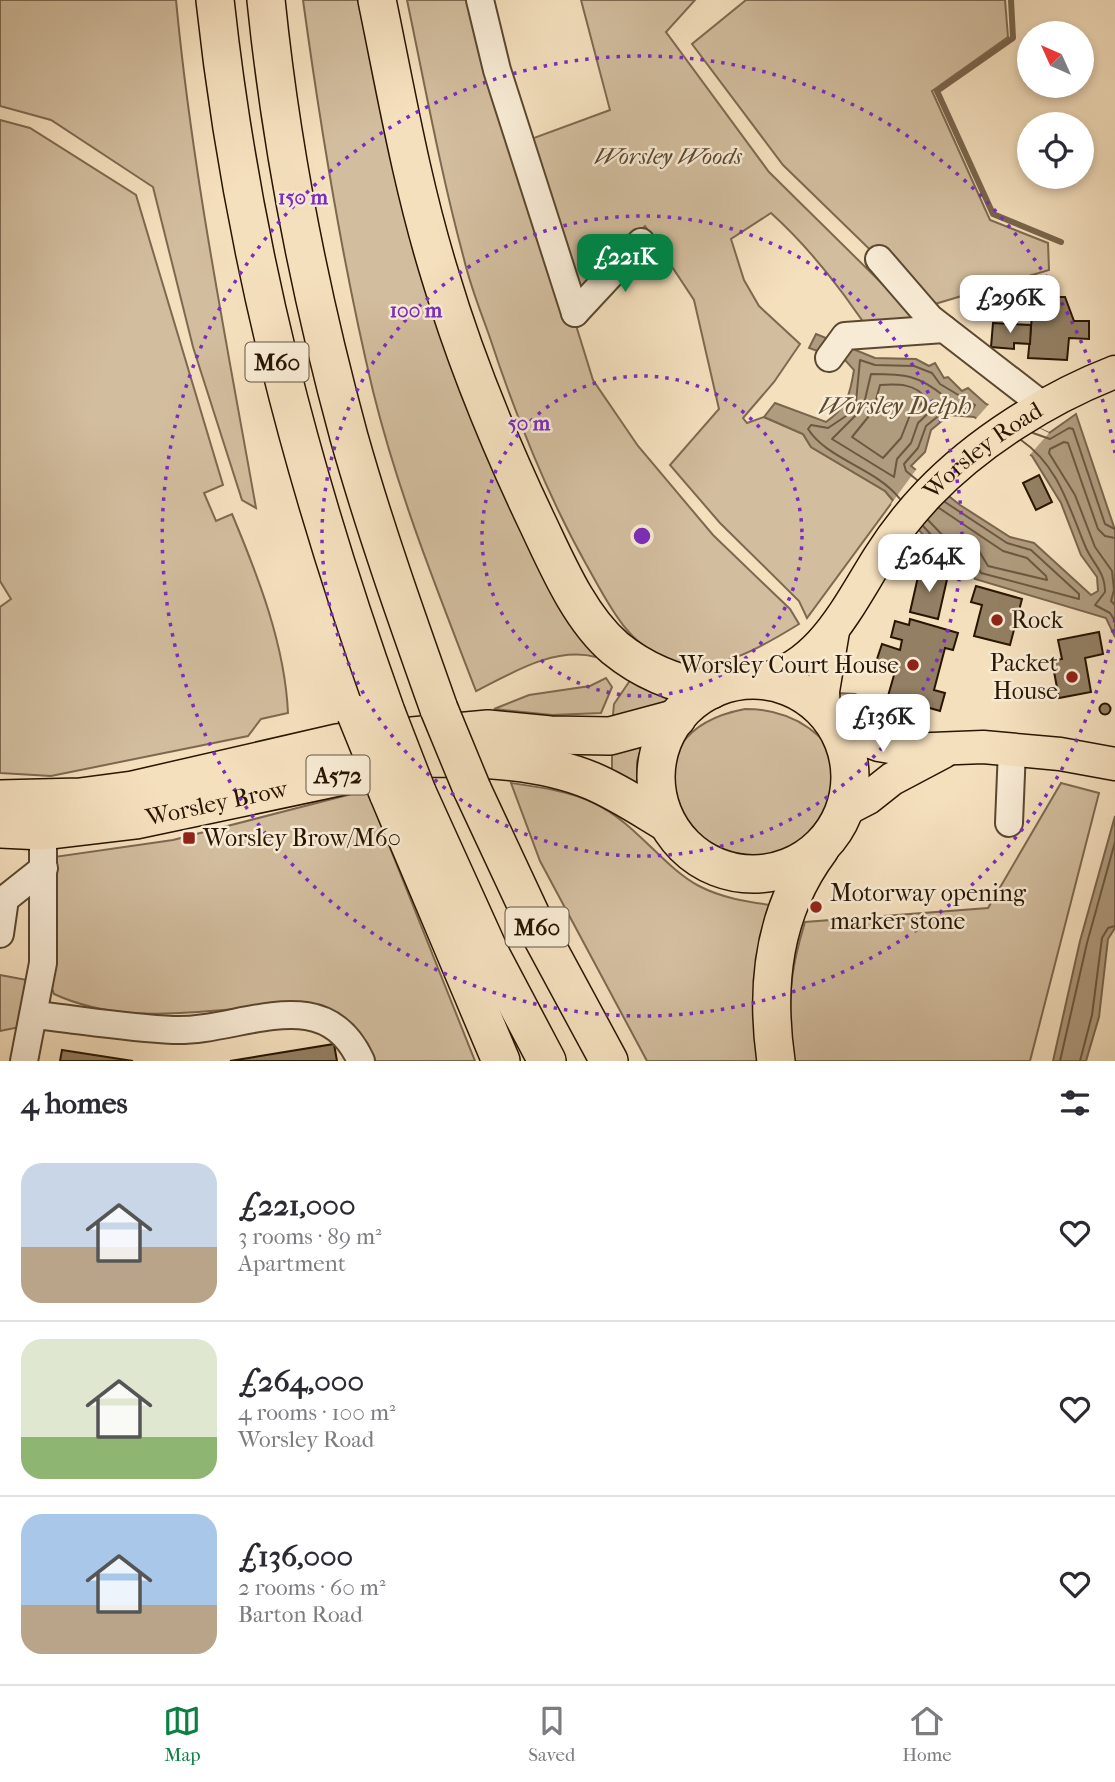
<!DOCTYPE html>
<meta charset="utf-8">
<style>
body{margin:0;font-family:"IM FELL French Canon",serif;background:#f7f7f7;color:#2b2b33;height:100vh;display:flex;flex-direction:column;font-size:26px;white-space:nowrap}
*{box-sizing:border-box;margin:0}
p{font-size:23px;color:#7c7c81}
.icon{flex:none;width:38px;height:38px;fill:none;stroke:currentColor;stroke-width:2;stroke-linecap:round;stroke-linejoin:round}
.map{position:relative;height:1061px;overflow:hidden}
.drawer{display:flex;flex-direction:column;background:#fff;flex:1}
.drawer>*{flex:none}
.needle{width:46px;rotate:315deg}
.tools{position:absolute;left:1017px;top:21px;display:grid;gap:14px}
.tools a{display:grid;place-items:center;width:77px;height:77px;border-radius:50%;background:#fff;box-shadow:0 4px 10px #0003;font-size:35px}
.price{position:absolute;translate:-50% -60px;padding:0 16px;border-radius:14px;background:#fff;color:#222;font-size:23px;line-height:46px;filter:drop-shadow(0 2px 4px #0008)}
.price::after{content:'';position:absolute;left:50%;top:42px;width:21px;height:16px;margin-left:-10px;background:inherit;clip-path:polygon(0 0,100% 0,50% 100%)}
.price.active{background:#0b8043;color:#fff}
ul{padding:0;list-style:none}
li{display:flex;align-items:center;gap:21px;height:175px;padding:0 21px}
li+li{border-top:2px solid #e1e1e2}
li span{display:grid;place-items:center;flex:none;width:196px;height:140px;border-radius:21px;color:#555}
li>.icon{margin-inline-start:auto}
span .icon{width:84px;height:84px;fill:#fffc;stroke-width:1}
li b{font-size:30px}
h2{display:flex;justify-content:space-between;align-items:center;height:84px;padding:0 21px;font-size:30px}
.tab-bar{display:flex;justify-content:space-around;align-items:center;height:98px;border-top:2px solid #e1e1e2;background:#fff;font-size:19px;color:#7c7c81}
.tab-bar a{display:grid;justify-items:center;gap:4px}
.tab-bar .active{color:#0b8043}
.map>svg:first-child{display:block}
.green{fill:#d2bd9e;stroke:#7d6950;stroke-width:2}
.water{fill:#af9b7e;stroke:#79654c;stroke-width:2;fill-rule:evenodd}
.pier{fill:#f5e0be}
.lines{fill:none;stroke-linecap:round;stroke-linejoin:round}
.shore{stroke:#6c5840;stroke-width:2}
.stream{stroke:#79654c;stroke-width:6}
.building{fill:#937f63;stroke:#281501;stroke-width:2}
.minor-casing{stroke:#5b4830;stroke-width:30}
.major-casing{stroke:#281501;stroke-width:35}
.highway-casing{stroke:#281501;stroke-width:40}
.minor{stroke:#f8ebd5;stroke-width:26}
.major{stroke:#f5e0be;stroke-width:32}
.highway{stroke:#f5e0be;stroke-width:37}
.highway-bridge-casing{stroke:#281501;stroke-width:40;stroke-linecap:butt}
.highway-bridge{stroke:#f5e0be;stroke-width:37}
.ring{fill:none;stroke:#7b2cbf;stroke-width:3.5;stroke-dasharray:3.5 7}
.poi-dot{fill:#8f2418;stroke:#f8ebd5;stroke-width:2.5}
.labels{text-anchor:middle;stroke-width:5;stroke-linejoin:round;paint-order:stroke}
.shield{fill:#f8ebd5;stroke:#665541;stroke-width:2}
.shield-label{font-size:23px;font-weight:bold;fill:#281501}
.park-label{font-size:24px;font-style:italic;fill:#5b4730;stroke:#f8ebd5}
.street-label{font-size:24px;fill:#281501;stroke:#f8ebd5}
.poi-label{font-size:24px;fill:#281501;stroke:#f8ebd5;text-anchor:start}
.water-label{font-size:26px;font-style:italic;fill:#5e4b33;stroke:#f8ebd5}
.centre{fill:#7b2cbf;stroke:#f8ebd5;stroke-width:3.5}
.ring-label{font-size:21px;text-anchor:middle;font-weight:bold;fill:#7b2cbf;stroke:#f8ebd5;stroke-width:5;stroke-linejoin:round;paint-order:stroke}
</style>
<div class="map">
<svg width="1115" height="1061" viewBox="0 0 1115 1061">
<rect width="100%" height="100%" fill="#f5e0be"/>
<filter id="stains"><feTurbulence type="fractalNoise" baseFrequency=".00286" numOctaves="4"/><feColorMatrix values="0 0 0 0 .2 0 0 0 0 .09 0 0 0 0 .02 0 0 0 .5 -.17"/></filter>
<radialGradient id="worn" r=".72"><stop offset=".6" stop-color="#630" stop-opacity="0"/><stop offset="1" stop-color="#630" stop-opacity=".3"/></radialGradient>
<g class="green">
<path d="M0 0H176C192 170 226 339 256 508L242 500 193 347 153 187 51 120 0 106Z"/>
<path d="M303 0H368L395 136 600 653 596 657C555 646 512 673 476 691 438 592 398 493 373 391 342 262 321 131 303 0Z"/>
<path d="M407 0H475L593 380 638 446 713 535 790 609 799 624C762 647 711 678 666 659 625 642 607 601 586 564 545 491 515 414 489 335 480 310 470 285 464 259 441 174 425 86 407 0Z"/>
<path d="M581 0H695L666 32 769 172 918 319 877 343C847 296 813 251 771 213L731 239 744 280 759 306 800 344 774 382 743 418 747 423 764 417 803 434 811 447 885 491 893 501 807 618 799 601 720 523 670 465 719 409 694 300 645 226 578 291 531 139 610 110Z"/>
<polygon points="746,0 1005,0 1008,37 932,91 990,220 1048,243 1049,270 928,306 783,165 692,44"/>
<path d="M0 120 30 128 136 195 223 485 204 493 216 521 232 514C258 576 285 645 288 713L261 719 248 736 51 776 0 773V607L11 599 0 581Z"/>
<polygon points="606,678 612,687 601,713 552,715 494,709 529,695 590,686"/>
<polygon points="631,679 672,698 652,713 612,725 614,704"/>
<path d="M837 693 855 694 891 710 886 734C863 725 845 718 837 693Z"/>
<path d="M745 709C849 709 885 830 779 853 677 876 614 734 745 709Z"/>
<polygon points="642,745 637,762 637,788 612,775 612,750"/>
<path d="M511 783C539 787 569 791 594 803 636 823 663 867 699 886 724 899 750 902 777 906L762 1061H647L540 861Z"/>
<path d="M1061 783 1099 793 1030 1061H793C788 1004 788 977 805 922L988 908Z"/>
<path d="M367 790 475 1061H365L337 1016C309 1013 279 1007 251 1008 182 1012 120 1024 54 994L48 977 54 857 173 840Z"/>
<polygon points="0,975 27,980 20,1027 0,1031"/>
</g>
<g class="water">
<path d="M816 334 875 358 916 359 929 366 935 363 944 378 948 377 962 391 968 388 986 404 1049 433 1076 414 1115 530V637L1106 618 975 579 964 553 945 560 885 491 811 447 803 434 764 417 775 403 826 422C847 407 850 395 854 370L846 361 809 348ZM949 415 974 417 1032 456 1061 503 1081 555 1097 577 1098 591 1091 595 1034 543 1010 537 960 505 911 466 925 452 931 430Z"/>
<polygon points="1115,816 1115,928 1108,939 1099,1017 1086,1061 1053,1061 1080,941"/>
</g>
<g class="pier">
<polygon points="990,403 1049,433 1028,457 974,421"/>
<polygon points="918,467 946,490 910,528 891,504"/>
</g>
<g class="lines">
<g class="shore">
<path d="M871 374C905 374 919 375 945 397L918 423 911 443 897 459 894 477 832 439 863 408Z"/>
<path d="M880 385C897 384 916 383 926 399L910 415 901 438 883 458 852 437 873 411Z"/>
<polyline points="1033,433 1050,439 1069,428 1073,429 1105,524 1115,529"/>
<path d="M1021 440C1059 466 1069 508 1086 548 1094 565 1105 572 1105 592L1095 605 1110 613 1115 621"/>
<path d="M900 499C876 468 828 460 808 429L811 425 828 428 846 416 856 402 860 360 875 365 914 366 932 373 940 384 975 405 972 410 947 409 926 426 918 448 904 464 906 471 917 480"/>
<polyline points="928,520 948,541 964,538 973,541 988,566 1047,580 1046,576 1027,558 1003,551 939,508"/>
<polyline points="923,526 946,551 962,547 969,549 981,573 1079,599 1079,594 1031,550 1007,543 945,502"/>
<polyline points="1115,538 1105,536 1098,529 1068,443 1064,442 1050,449 1049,453 1075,495 1095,547 1112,571 1114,590 1111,601 1115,605"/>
<polyline points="1060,1061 1087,943 1115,842"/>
<polyline points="1080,1061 1092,1015 1102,938 1108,928 1115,926"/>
</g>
<polyline class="stream" points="1011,0 1013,38 937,91 993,214 1061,242"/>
</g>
<g class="building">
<polygon points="1044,297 1065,297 1074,321 1089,321 1089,339 1069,338 1067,360 1028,358 1032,316 1043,317"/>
<polygon points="993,323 1031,325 1030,344 1014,343 1014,349 991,347"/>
<polygon points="1039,475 1052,502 1036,510 1023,483"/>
<polygon points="920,568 948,575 938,619 910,612"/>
<polygon points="976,586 1022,599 1010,645 974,636 982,605 971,602"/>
<polygon points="910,619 958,633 953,650 945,648 934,690 945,693 940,711 888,696 896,668 876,662 882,644 900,650 902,640 891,637 895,621 909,625"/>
<polygon points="1099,632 1103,654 1085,658 1091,692 1059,698 1052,661 1062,659 1058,640"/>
<circle cx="1105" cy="709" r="5.5"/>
<polygon points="334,1044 337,1061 230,1061"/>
<polygon points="62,1050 133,1061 60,1061"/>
</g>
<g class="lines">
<g class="minor-casing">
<g id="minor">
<polyline points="480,0 497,70 575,313"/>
<polyline points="879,259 930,318 1045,407"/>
<polyline points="575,313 641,242"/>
<polyline points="829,358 845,336 944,329"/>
<polyline points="1009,823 1012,749"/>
<polyline points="0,934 5,899 44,868"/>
<path d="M35 1015C81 1020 127 1028 173 1030 240 1033 323 978 361 1061"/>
<polyline points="24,1061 43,963 43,831"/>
</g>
</g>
<g class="major-casing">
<g id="major">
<path id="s1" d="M755 681C819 671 848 606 879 557 893 535 910 513 928 494 978 442 1048 398 1115 372"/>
<polyline points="824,712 823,691 833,631"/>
<polyline points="838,730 879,745 907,750 983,747 1060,754 1115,764"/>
<polyline points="843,811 868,798 892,779 943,752"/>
</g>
</g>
<g class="highway-casing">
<g id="highway">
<path d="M215 0C242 249 302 477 386 712"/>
<path d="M266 0C281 147 310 294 349 437 375 529 407 619 439 709"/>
<path d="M377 0C396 92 412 185 440 275 465 359 499 442 537 522 557 564 579 617 615 648 643 671 675 684 711 690"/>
<circle cx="753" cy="777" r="97"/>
<polyline points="472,789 536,926 609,1061"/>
<polyline points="417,792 490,953 547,1061"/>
<polyline points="388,793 501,1061"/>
<polyline points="0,799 80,797 133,790 337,743 488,729 550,735 610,736 677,718"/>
<path id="s2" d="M0 829 43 831 136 820 428 758C481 758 542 760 592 781 618 792 642 808 667 823"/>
<path d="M776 1061C765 985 773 912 820 849"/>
</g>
</g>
<use href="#minor" class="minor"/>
<use href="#major" class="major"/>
<use href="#highway" class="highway"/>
<g class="highway-bridge-casing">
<g id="highway-bridge">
<polyline points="439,709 472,789"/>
<polyline points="386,712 417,792"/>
<polyline points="356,714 388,793"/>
</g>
</g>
<use href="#highway-bridge" class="highway-bridge"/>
</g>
<g class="ring">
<circle cx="642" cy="536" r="160"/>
<circle cx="642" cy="536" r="320"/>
<path d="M1115 619A480 480 0 1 1 1115 453"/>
</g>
<g class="poi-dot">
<circle cx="997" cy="620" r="7"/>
<circle cx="913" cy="665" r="7"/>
<circle cx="1072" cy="677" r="7"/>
<rect x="182" y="831" width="14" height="14" rx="3.5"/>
<circle cx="816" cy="907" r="7"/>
</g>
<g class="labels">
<g class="shield">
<rect x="245.5" y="342.5" width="63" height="39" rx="5"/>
<rect x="306.5" y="755.5" width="63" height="39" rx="5"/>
<rect x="505.5" y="907.5" width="63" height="39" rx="5"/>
</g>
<g class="shield-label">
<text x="277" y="370">M60</text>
<text x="338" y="783">A572</text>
<text x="537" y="935">M60</text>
</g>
<g class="park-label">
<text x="668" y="164">Worsley Woods</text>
</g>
<g class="street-label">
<text dy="8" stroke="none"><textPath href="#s1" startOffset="332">Worsley Road</textPath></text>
<text dy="8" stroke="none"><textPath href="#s2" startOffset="219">Worsley Brow</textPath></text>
</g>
<g class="poi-label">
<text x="1011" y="628">Rock</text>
<text x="1058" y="671" text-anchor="end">Packet<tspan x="1058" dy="28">House</tspan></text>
<text x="899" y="673" text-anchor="end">Worsley Court House</text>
<text x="203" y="846">Worsley Brow/M60</text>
<text x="830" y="901">Motorway opening<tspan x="830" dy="28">marker stone</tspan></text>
</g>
<g class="water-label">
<text x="895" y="414">Worsley Delph</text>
</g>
</g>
<circle cx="642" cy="536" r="10" class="centre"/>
<g class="ring-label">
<text x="303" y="204">150 m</text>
<text x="416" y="317">100 m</text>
<text x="529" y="430">50 m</text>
</g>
<rect width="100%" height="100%" filter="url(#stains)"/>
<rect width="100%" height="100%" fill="url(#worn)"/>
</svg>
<div class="tools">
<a><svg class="needle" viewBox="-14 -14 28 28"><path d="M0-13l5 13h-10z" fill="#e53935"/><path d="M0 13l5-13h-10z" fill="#7c7c81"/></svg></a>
<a><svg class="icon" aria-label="locate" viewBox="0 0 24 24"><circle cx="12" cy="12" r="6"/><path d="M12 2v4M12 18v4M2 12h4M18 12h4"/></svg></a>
</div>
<b class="price active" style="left:625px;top:294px">£221K</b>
<b class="price" style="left:1010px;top:335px">£296K</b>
<b class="price" style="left:929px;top:594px">£264K</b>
<b class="price" style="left:883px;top:754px">£136K</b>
</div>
<section class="drawer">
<h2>4 homes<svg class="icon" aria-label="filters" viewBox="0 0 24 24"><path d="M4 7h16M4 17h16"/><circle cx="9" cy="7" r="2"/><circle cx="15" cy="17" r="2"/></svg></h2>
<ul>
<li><span style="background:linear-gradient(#c9d6e8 60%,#b9a48a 0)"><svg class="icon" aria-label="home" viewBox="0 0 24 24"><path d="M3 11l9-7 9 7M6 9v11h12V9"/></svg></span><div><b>£221,000</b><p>3 rooms · 89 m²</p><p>Apartment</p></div><svg class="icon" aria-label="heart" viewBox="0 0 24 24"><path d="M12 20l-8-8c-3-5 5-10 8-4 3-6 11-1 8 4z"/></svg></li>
<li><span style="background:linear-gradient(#dfe7d0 70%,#8fb573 0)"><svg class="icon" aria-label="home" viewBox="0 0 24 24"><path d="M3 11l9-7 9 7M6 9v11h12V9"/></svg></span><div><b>£264,000</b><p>4 rooms · 100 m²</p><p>Worsley Road</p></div><svg class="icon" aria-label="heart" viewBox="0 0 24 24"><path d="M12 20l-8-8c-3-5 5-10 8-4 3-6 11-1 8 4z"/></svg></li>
<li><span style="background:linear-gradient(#a9c7e8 65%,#b9a48a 0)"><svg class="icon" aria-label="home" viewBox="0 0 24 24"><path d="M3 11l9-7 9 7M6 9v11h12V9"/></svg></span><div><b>£136,000</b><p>2 rooms · 60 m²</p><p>Barton Road</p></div><svg class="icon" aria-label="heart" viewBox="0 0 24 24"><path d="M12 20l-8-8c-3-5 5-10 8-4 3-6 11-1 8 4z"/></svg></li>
</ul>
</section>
<nav class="tab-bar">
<a class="active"><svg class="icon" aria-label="map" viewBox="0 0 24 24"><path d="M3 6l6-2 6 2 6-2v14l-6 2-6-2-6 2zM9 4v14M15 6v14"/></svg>Map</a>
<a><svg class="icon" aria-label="saved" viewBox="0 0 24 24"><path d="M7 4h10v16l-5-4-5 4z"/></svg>Saved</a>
<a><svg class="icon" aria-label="home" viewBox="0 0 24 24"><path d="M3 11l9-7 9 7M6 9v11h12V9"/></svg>Home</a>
</nav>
